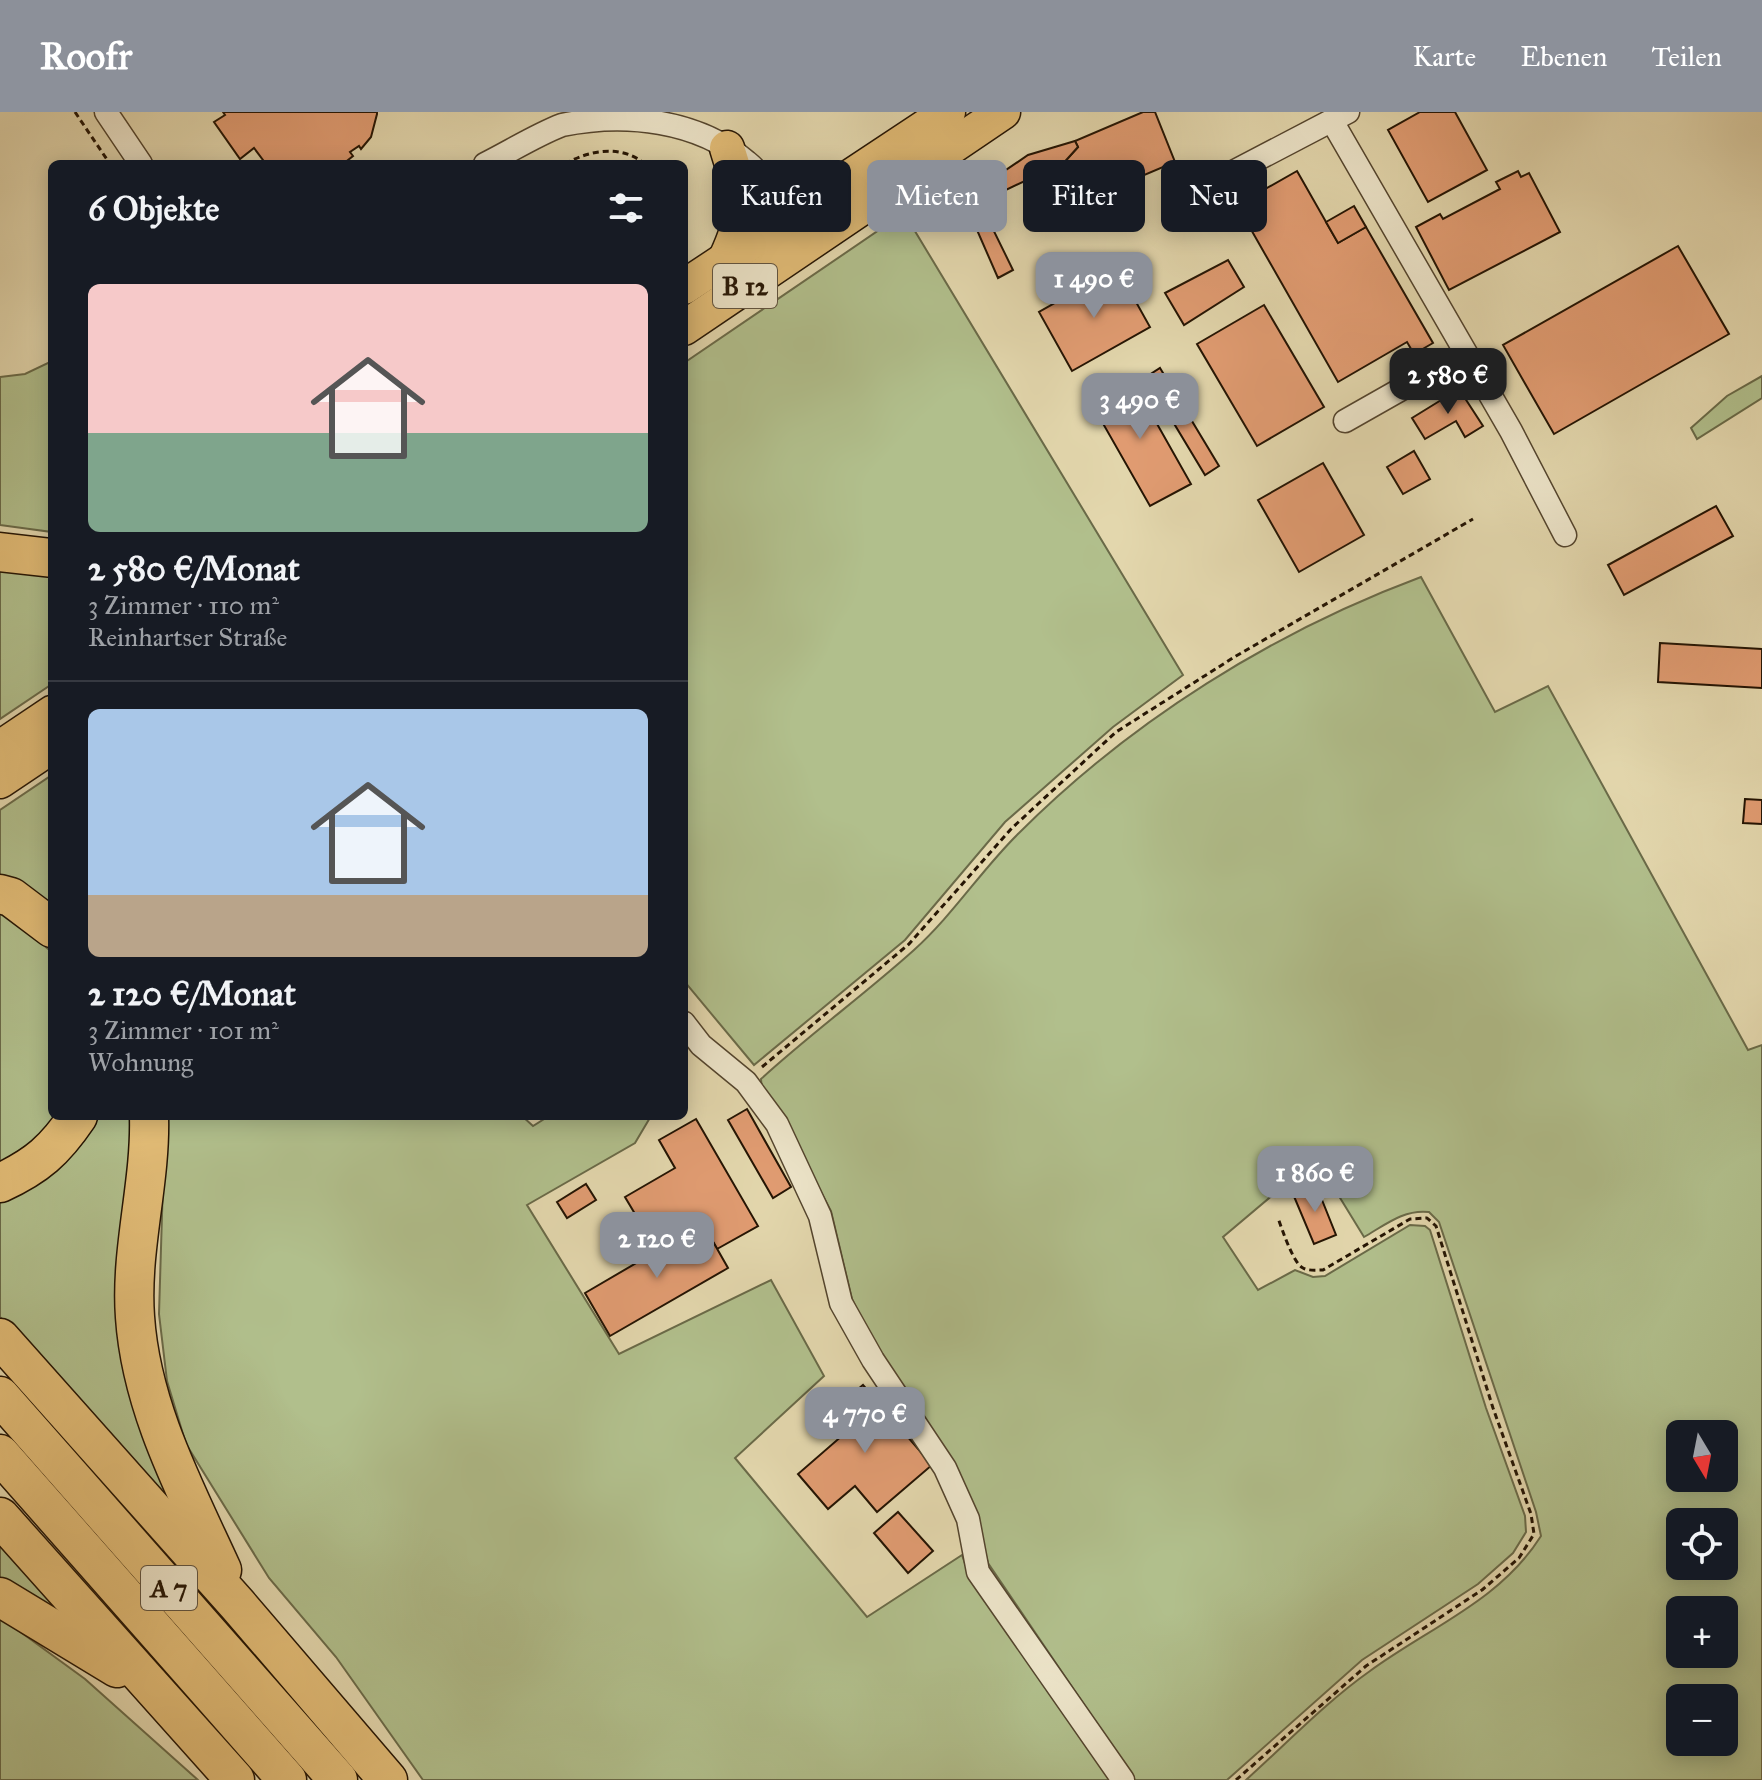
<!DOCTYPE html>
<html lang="de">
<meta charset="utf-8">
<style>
body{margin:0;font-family:"IM FELL Great Primer",serif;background:#20242c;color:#f1f3f6;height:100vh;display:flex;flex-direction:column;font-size:30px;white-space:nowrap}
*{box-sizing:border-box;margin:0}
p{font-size:26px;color:#9ea1a6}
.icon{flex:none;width:44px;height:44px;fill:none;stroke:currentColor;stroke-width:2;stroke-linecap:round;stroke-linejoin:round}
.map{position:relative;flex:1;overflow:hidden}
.drawer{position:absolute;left:48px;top:48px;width:640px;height:960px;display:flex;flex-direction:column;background:#171b24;border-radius:12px;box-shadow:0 4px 20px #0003}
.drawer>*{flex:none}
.guide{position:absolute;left:712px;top:48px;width:760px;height:72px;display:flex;gap:16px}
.needle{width:52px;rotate:170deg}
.tools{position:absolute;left:1666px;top:1308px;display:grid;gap:16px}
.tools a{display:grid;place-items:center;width:72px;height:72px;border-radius:12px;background:#171b24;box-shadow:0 4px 20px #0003;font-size:40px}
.price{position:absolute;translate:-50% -68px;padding:0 18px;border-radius:16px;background:#8c9099;color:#fff;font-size:26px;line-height:52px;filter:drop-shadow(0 2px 4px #0008)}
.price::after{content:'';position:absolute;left:50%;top:48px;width:24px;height:18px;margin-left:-12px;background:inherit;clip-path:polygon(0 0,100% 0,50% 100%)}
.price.selected{background:#222;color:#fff}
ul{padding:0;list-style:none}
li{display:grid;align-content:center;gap:16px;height:424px;padding:0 40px}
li+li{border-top:2px solid #363941}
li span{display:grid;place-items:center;height:248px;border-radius:12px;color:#555}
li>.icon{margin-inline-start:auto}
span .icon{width:144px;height:144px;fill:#fffc;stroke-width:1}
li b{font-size:34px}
h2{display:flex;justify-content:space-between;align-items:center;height:96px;padding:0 40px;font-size:34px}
.pill{padding:0 28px;border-radius:12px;background:#171b24;box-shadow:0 4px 20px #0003;font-size:28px;line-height:72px}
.pill.selected{background:#8c9099;color:#fff}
header{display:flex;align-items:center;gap:48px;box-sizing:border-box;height:112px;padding:0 40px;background:#8c9099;color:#fff}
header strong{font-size:38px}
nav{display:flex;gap:44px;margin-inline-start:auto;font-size:28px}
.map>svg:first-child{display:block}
.green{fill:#b1bf8c;stroke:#6a6a48;stroke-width:2;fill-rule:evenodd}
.building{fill:#e19c72;stroke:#241403;stroke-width:2}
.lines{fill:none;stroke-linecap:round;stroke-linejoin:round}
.street-casing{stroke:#54452e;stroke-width:25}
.primary-casing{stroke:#241403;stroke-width:37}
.highway-casing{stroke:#241403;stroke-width:41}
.path{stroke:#241403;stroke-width:3;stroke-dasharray:6 4;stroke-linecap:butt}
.street{stroke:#ede5ca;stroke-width:22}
.primary{stroke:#e2bc76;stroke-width:34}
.highway{stroke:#e2bc76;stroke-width:38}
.labels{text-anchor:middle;stroke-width:8;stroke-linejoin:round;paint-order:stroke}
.shield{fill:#ede5ca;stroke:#60533f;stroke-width:2}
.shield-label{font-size:26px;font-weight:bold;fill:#241403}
</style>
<header>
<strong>Roofr</strong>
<nav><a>Karte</a><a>Ebenen</a><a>Teilen</a></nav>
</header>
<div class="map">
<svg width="1762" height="1668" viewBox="0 0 1762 1668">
<rect width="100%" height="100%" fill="#e3d7ad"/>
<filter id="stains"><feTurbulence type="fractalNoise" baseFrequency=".0025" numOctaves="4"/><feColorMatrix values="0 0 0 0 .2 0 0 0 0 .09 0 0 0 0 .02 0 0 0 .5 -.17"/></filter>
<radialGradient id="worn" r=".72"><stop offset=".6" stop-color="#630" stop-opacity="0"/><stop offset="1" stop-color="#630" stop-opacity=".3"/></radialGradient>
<g class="green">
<polygon points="904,101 1183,563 1113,615 1005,710 905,828 754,953 684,869 684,251"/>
<polygon points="52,249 52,420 0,413 0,265 25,262"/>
<polygon points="1762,264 1762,286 1697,327 1691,316 1727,284"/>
<polygon points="0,457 52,464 52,572 0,607"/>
<path d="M1421 465 1495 600 1548 574 1748 938 1762 933V1668H1246C1286 1632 1326 1590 1370 1559 1430 1515 1500 1489 1541 1424L1536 1400 1439 1110 1429 1100C1404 1097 1385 1113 1364 1125L1318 1050 1287 1071 1223 1125 1258 1178 1295 1158 1313 1165 1325 1164 1410 1113 1425 1114 1430 1118 1486 1296 1525 1404 1526 1420 1513 1441 1478 1472 1362 1548 1227 1668H1135L988 1451 975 1403 878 1244 852 1187 831 1099 783 1007 762 978 761 967C810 922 864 883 914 838 953 803 982 757 1019 721 1131 609 1273 520 1421 465ZM1680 1322H1724V1366H1680ZM1680 1410H1724V1454H1680ZM1680 1498H1724V1542H1680ZM1680 1586H1724V1630H1680Z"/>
<polygon points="52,663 52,804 0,773 0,698"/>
<polygon points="0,802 10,806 52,840 52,1004 58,1004 40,1025 0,1051"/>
<polygon points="92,1004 134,1004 171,1394 0,1205 0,1087"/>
<polygon points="165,1004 522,1004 533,1014 549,1004 651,1004 635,1031 527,1093 619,1242 771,1168 824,1264 735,1346 867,1505 962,1443 970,1466 1110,1668 423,1668 336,1545 269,1466 186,1332 167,1269 159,1202"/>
<polygon points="0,1425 98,1536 0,1467"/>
<polygon points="0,1505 85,1567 198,1668 0,1668"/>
</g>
<g class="building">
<polygon points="223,0 377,0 377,2 371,25 361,37 359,34 350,40 353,44 343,52 266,52 254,36 240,47 214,10 225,3"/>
<polygon points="1143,0 1155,0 1175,50 1083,89 1076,73 1060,55 1078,35 1075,29"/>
<polygon points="1420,0 1455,0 1487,58 1428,90 1388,18"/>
<polygon points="1075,29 1078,35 1060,55 1047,61 1046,68 1039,70 1029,67 991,85 985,101 1013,158 998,166 970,102 981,75 1028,43"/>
<polygon points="1297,59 1338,131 1366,115 1433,231 1414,242 1407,230 1338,270 1237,93"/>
<polygon points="1518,59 1521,65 1529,61 1560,120 1449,178 1416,115 1440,102 1443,107 1500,77 1496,70"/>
<polygon points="1354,94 1366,115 1338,131 1326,110"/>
<polygon points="1678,134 1729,222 1554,322 1503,233"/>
<polygon points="1228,148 1244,175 1184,213 1165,181"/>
<polygon points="1117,156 1150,215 1072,259 1039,200"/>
<polygon points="1264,193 1324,295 1257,334 1197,232"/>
<polygon points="1160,256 1219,354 1205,363 1146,265"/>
<polygon points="1130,264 1191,372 1150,394 1089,287"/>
<polygon points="1459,277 1483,314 1465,325 1456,309 1425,327 1412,306"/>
<polygon points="1414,339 1430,367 1403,382 1387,355"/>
<polygon points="1323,351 1364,423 1299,460 1258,388"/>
<polygon points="1716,394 1733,424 1624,483 1608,453"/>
<polygon points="1660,531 1762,537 1762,576 1658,570"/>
<polygon points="1745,687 1762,688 1762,712 1743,711"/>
<polygon points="747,997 791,1075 773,1086 728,1008"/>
<polygon points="696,1007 758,1114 717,1137 703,1112 657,1139 625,1085 675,1056 659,1028"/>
<polygon points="586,1072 596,1088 567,1106 557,1090"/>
<polygon points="1316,1073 1336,1123 1314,1132 1293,1082"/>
<polygon points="703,1112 728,1156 610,1224 585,1181"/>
<polygon points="863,1273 932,1353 877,1400 855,1374 828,1397 798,1362 843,1323 826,1304"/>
<polygon points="898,1400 933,1439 908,1461 874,1421"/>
</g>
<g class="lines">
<g class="street-casing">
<g id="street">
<polyline points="106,0 141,52"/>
<polyline points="1332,9 1511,319 1565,423"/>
<path d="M485 52C511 39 536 23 562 13 625 0 698 8 747 50 766 65 779 95 794 115"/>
<polyline points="1191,82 1348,0"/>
<polyline points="1345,309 1465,241"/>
<polyline points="684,911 701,933 746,970 777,1012 820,1104 841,1191 873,1248 945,1356 968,1407 978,1460 1123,1668"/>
</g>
</g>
<g class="primary-casing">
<g id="primary">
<path d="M726 146C749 97 742 85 727 36"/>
<polyline points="684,175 948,0"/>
<polyline points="684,216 1003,0"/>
<polyline points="0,636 52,601"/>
<polyline points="0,669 52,634"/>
</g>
</g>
<g class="highway-casing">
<g id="highway">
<polyline points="0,440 52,446"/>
<polyline points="0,782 11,785 52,816"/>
<path d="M149 1004C151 1071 130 1138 135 1205 141 1295 185 1377 222 1458"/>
<path d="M0 1071C37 1054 55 1038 78 1004"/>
<polyline points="0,1226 238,1493 388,1668"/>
<polyline points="0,1284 338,1668"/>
<polyline points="0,1342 287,1668"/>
<polyline points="0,1405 235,1668"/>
<polyline points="0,1485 117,1556"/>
</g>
</g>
<g class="path">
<polyline points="75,0 110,52"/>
<path d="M565 52C590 38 621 32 645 52"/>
<polyline points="762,955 909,832 1012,716 1116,620 1236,544 1473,407"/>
<path d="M1236 1668 1366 1554 1482 1478 1519 1446 1534 1422 1531 1402 1493 1296 1436 1114 1427 1106 1410 1107 1323 1158C1317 1158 1308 1159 1303 1156 1293 1151 1282 1117 1278 1106"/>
</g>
<use href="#street" class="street"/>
<use href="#primary" class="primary"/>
<use href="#highway" class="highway"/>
</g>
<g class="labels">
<g class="shield">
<rect x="713" y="152" width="64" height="44" rx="6"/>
<rect x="141" y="1454" width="56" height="44" rx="6"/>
</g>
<g class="shield-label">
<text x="745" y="183">B 12</text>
<text x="169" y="1485">A 7</text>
</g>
</g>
<rect width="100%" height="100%" filter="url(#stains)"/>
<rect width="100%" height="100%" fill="url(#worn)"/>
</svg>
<div class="tools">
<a><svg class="needle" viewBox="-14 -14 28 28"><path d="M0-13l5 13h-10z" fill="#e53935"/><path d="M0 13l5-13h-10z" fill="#9ea1a6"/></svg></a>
<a><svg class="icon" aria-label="locate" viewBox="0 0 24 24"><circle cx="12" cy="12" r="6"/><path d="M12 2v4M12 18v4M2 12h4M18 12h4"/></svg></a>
<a>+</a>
<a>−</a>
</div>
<b class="price" style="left:1094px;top:208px">1 490 €</b>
<b class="price selected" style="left:1448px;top:304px">2 580 €</b>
<b class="price" style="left:1140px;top:329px">3 490 €</b>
<b class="price" style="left:1315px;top:1102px">1 860 €</b>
<b class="price" style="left:657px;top:1168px">2 120 €</b>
<b class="price" style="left:865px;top:1343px">4 770 €</b>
<div class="guide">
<a class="pill">Kaufen</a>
<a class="pill selected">Mieten</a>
<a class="pill">Filter</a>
<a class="pill">Neu</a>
</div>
<section class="drawer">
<h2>6 Objekte<svg class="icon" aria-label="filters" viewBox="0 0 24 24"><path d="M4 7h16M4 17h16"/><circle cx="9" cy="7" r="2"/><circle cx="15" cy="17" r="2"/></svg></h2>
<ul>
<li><span style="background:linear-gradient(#f6c9c9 60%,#7fa58c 0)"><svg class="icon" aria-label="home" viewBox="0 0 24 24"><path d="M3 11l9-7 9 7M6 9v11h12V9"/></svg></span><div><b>2 580 €/Monat</b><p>3 Zimmer · 110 m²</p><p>Reinhartser Straße</p></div></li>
<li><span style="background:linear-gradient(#a9c7e8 75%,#b9a48a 0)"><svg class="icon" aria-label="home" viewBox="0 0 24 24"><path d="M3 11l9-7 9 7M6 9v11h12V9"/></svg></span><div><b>2 120 €/Monat</b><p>3 Zimmer · 101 m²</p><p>Wohnung</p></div></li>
</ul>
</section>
</div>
